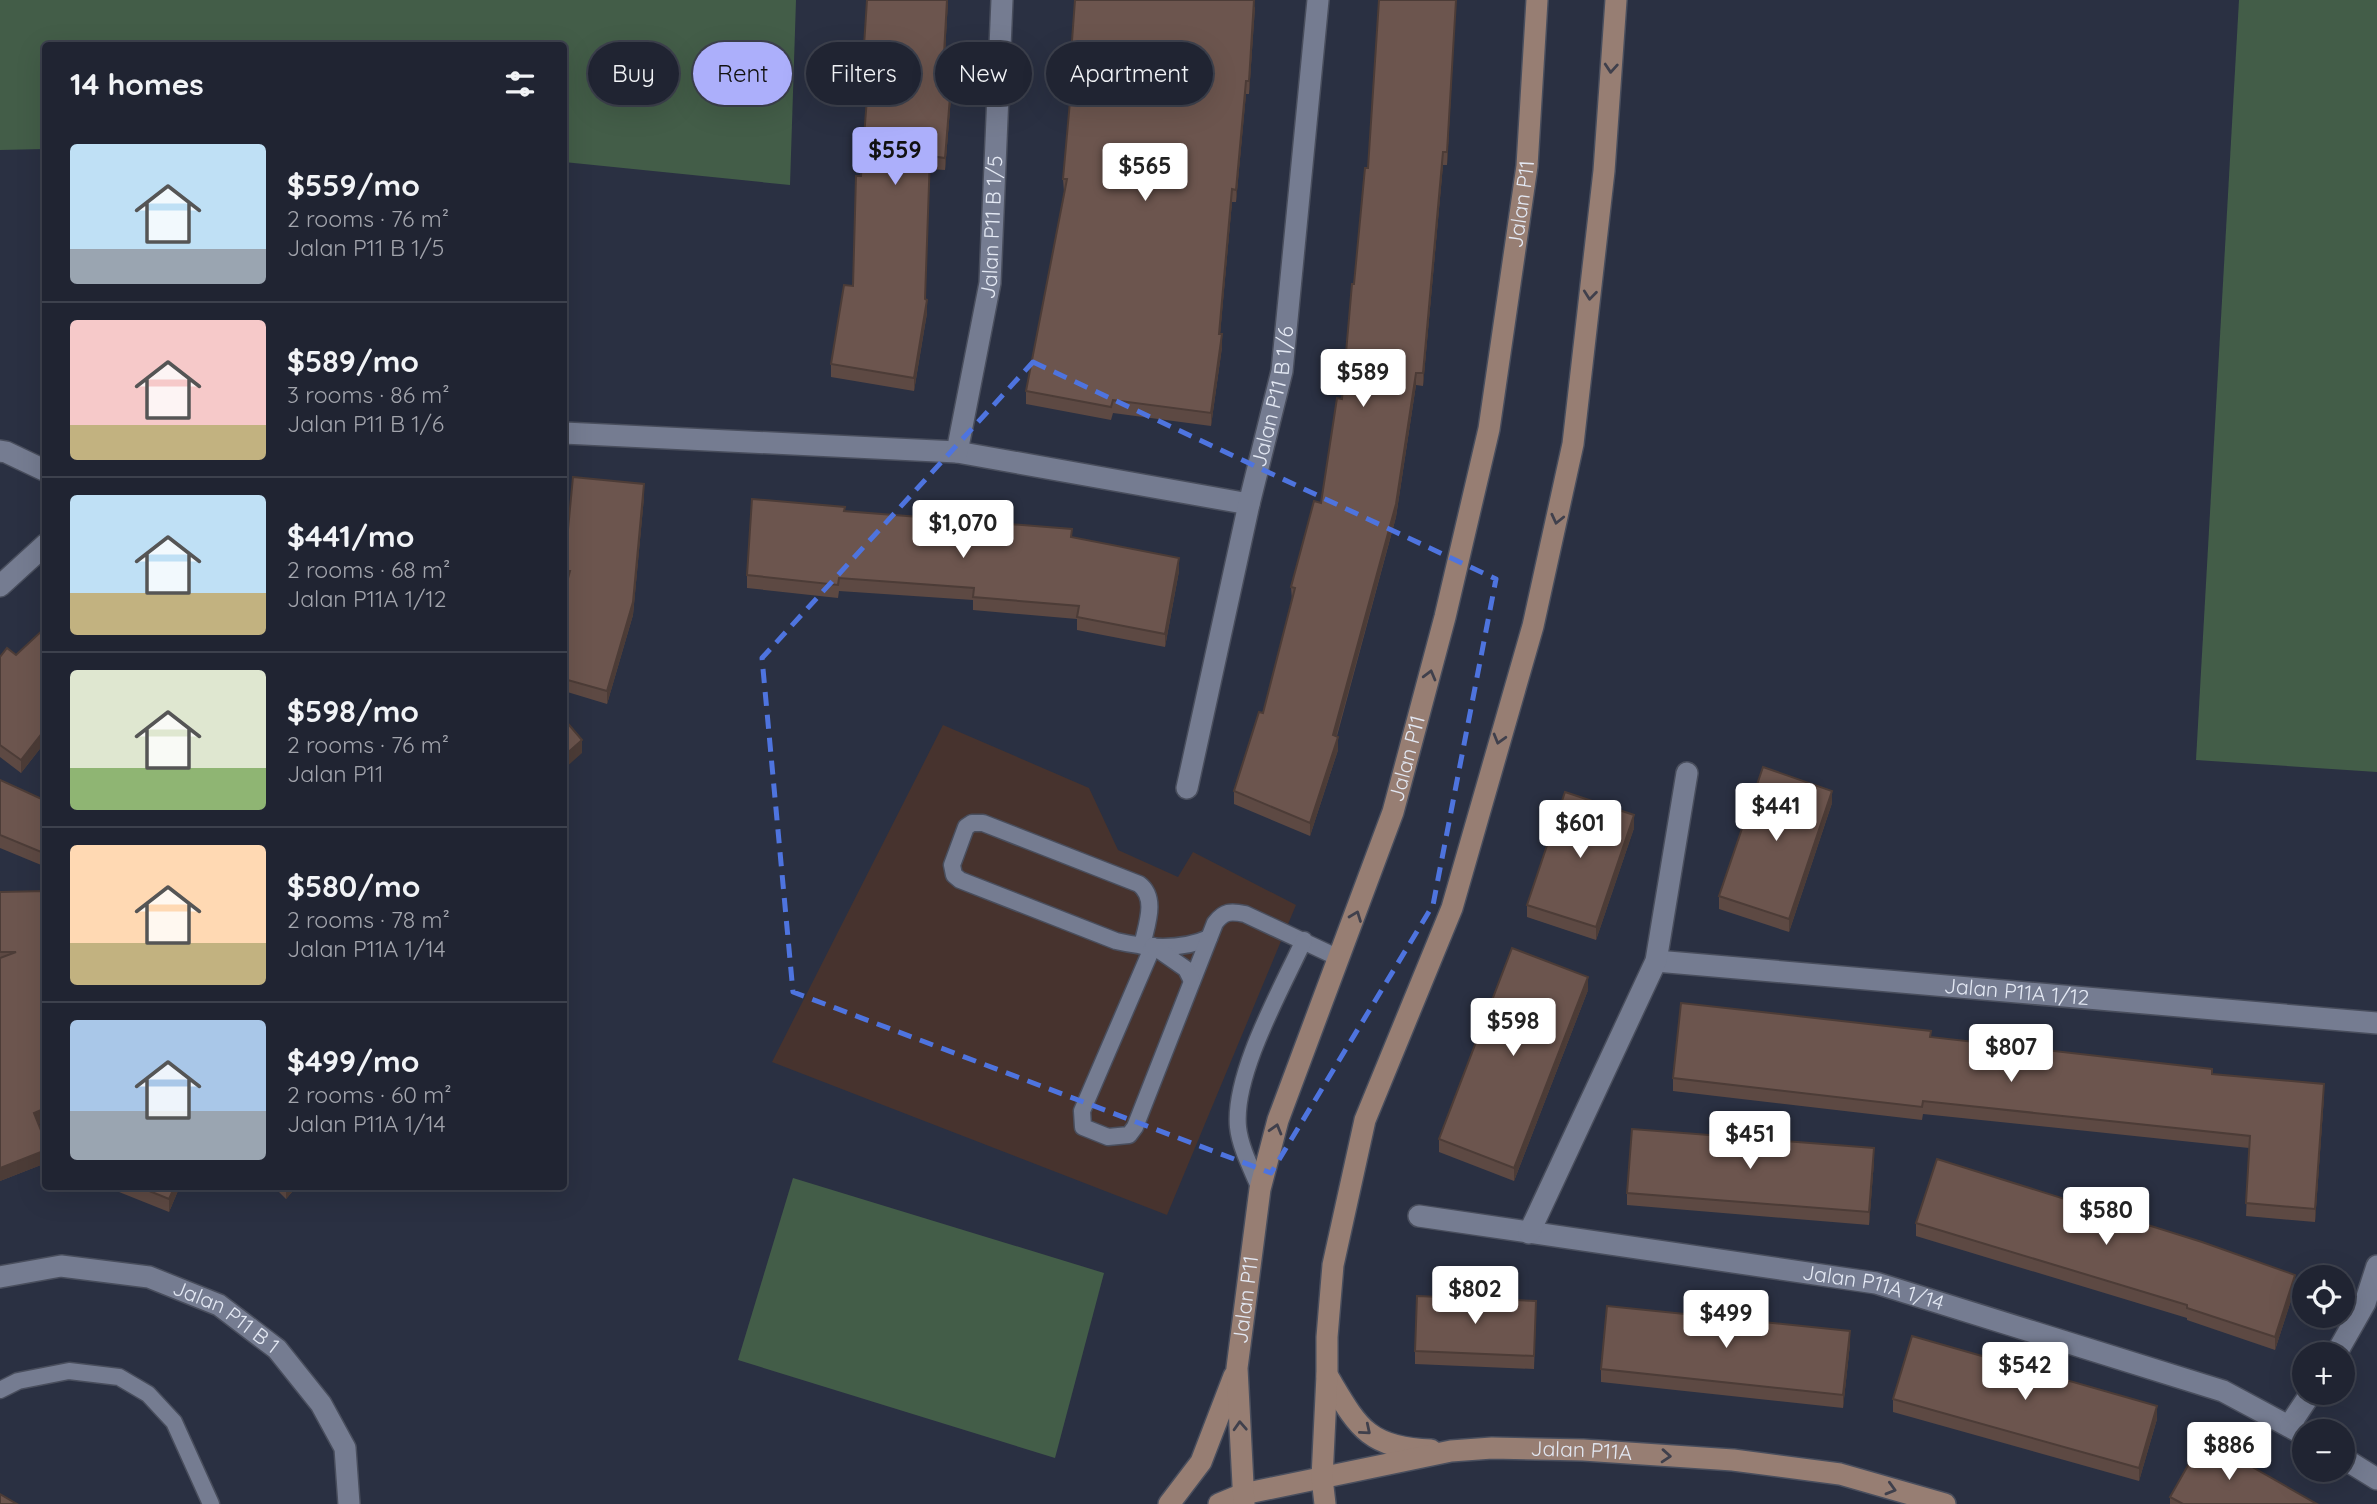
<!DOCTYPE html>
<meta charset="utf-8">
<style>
body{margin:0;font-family:Quicksand,sans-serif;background:#282c3a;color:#f1f3f6;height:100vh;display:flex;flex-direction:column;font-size:26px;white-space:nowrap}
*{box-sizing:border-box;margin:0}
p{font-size:23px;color:#a2a4ac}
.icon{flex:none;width:38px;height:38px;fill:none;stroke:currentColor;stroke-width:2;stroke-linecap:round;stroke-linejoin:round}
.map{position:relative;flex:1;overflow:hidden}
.drawer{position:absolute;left:42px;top:42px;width:525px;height:1148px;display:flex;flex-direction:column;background:#202432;border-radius:7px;box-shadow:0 7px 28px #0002,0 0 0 2px #3d414d}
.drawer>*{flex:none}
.top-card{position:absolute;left:588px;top:42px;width:665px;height:63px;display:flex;gap:14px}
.tools{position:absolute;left:2292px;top:1265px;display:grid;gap:14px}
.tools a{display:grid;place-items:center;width:63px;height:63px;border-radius:50%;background:#202432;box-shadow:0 7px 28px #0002,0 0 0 2px #3d414d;font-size:35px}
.price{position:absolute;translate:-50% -60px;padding:0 16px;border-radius:7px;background:#fff;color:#222;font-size:23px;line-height:46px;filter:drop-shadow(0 2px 4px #0008)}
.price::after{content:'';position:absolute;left:50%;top:42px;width:21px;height:16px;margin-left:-10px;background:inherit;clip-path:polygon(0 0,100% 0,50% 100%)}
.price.on{background:#acaffb;color:#111}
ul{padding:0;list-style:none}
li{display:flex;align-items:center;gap:21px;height:175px;padding:0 28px}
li+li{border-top:2px solid #3d414d}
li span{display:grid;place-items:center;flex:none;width:196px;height:140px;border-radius:7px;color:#555}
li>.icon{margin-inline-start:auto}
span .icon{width:84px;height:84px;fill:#fffc;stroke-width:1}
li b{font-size:30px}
h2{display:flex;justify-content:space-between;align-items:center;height:84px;padding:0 28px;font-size:30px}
.chip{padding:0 24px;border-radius:32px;background:#202432;box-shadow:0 7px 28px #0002,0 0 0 2px #3d414d;font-size:24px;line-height:63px}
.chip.on{background:#acaffb;color:#111}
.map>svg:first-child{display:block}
.education{fill:#47332e}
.green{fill:#435d48}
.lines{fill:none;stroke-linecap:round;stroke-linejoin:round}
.lane-casing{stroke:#494e5d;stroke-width:19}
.street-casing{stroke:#494e5d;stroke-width:24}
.secondary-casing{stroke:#494e5d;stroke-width:24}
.lane{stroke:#757c91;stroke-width:16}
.street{stroke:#757c91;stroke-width:21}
.secondary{stroke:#977e73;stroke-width:21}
.wall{fill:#5d4943}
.shaded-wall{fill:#4c3c37}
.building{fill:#6c554e;stroke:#4c3c37;stroke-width:2}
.oneway{stroke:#40404c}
.marked{fill:none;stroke:#4e74df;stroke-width:5;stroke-dasharray:14 9;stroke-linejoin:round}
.labels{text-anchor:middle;stroke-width:6;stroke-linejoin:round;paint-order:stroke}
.street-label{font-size:21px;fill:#e3e8f3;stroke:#2a3042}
</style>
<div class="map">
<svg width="2377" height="1504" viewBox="0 0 2377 1504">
<rect width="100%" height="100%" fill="#2a3042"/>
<polygon class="education" points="943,725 1089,788 1118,850 1178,877 1193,852 1296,905 1167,1215 772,1062"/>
<g class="green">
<polygon points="0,0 796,0 790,185 564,162 564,46 46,46 45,149 0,150"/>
<polygon points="2239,0 2377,0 2377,772 2196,760"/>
<polygon points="793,1178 1104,1273 1055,1458 738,1360"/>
</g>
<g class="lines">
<g class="lane-casing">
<g id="lane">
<path d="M1142 946C1146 926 1158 898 1139 884L983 823H972L966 827 952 865 954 875 960 880 1116 941C1146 948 1180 951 1209 938"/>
<path d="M1153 946 1082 1111 1083 1127 1108 1137 1129 1135 1135 1127 1215 923C1224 911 1231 911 1245 914L1339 958"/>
<polyline points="1153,946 1186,969 1192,981"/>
<path d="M1260 1189C1252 1170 1240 1147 1238 1127 1233 1074 1281 990 1304 940"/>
<polyline points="0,1390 18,1381 69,1371 119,1377 148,1394 174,1422 211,1504"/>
</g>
</g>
<g class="street-casing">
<g id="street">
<polyline points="564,433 957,452 1249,504"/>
<polyline points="0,451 6,452 46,471"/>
<path id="s1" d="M957 452 990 283 1002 0"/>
<polyline points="0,586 46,544"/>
<path id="s2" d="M1187 788 1249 504 1282 371 1318 0"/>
<path id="s3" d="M1656 961 2377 1023"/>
<path id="s4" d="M1419 1216 1876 1283 2223 1391 2305 1435"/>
<polyline points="1529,1233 1656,961 1687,773"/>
<path id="s5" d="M0 1277 61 1266 149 1277 219 1305 277 1349 321 1404 345 1448 349 1504"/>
<polyline points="2336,1354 2365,1303 2377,1266"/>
<polyline points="2289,1426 2311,1393"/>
<polyline points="2343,1458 2377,1479"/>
</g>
</g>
<g class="secondary-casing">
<g id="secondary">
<path d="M1327 1375C1357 1425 1366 1448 1431 1450"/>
<polyline points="1169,1504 1201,1462 1234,1376"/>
<path id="s6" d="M1219 1504 1243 1494 1451 1451 1492 1448 1583 1450 1733 1460 1840 1474 1945 1504"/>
<path id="s7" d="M1244 1504 1237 1368 1260 1189 1278 1120 1393 812 1445 617 1489 429 1527 166 1537 0"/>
<polyline points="1325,1504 1322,1478 1327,1375 1327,1337 1333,1265 1365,1120 1452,908 1533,626 1573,444 1604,171 1616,0"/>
</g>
</g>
<use href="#lane" class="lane"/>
<use href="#street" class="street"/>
<use href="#secondary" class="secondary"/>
</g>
<g class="wall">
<polygon points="867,0 948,0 944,72 952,85 945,170 930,169 925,299 927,313 914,391 831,377 831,364 853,286 870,59 864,59"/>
<polygon points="1379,0 1456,0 1447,165 1443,165 1423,386 1416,385 1396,517 1337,736 1338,750 1310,836 1234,804 1234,791 1263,713 1292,600 1291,587 1321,503 1342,399 1354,284 1368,168"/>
<polygon points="1255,7 1249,94 1246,94 1236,202 1232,202 1220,334 1222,347 1211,426 1113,413 1111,420 1026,404 1026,391 1064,192 1063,179 1072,80 1070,80 1070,68"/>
<polygon points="644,497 633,615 607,704 564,691 564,593 566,584 564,583 564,571"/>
<polygon points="845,511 1072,537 1179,571 1165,647 1077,630 1077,619 973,610 973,600 839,591 838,598 747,588 747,575"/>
<polygon points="46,627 46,741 21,773 0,757 0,657 16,655"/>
<polygon points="0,780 46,801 46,867 0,848"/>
<polygon points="1832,803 1789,932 1719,909 1719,896"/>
<polygon points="1634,828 1596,940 1527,917 1527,905"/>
<polygon points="46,891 46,1121 38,1124 46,1143 46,1163 0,1181 0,892"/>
<polygon points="1588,990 1514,1181 1439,1152 1439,1139"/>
<polygon points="1931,1038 2212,1074 2324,1096 2315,1222 2246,1216 2249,1148 1923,1114 1922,1120 1673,1091 1673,1078"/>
<polygon points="1874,1161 1869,1225 1627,1205 1627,1193"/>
<polygon points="104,1186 180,1186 169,1212"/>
<polygon points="273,1186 297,1186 286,1199"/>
<polygon points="1916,1223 2295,1288 2275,1350 2187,1320 2187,1318 1916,1236"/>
<polygon points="1536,1314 1534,1369 1415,1364 1415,1351"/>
<polygon points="1850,1344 1843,1408 1601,1382 1601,1369"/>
<polygon points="1893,1399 2157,1419 2139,1481 1893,1412"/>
<polygon points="2170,1497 2317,1504 2170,1504"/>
</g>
<g class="shaded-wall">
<polygon points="947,0 948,0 943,85 943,72"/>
<polygon points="1255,0 1255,7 1249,94 1249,81"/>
<polygon points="1456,0 1447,165 1447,152"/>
<polygon points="952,72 952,85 945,170 945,158"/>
<polygon points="1246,81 1246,94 1236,202 1236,190"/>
<polygon points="1443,152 1443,165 1423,386 1423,373"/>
<polygon points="1232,189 1232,202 1219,347 1219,334"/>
<polygon points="927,300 927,313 914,391 914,378"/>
<polygon points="1222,334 1222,347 1211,426 1211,413"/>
<polygon points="1416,373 1416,385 1396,517 1333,748 1333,735"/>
<polygon points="644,484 644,497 633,615 607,704 607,691"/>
<polygon points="1179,558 1179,571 1165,647 1165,634"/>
<polygon points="46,728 46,741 21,773 21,760"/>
<polygon points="1338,737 1338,750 1310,836 1310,823"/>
<polygon points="582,740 582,753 564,769 564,756"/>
<polygon points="1832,791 1832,803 1789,932 1789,919"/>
<polygon points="1634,815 1634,828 1596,940 1596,927"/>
<polygon points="1588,977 1588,990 1514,1181 1514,1168"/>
<polygon points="2324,1084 2324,1096 2315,1222 2315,1209"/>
<polygon points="46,1108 46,1121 34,1126 34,1113"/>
<polygon points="1874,1148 1874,1161 1869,1225 1869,1212"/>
<polygon points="46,1150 46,1163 0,1181 0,1168"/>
<polygon points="175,1186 180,1186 169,1212 169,1199"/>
<polygon points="286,1186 297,1186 286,1199"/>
<polygon points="2295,1275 2295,1288 2275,1350 2275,1337"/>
<polygon points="1850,1331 1850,1344 1843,1408 1843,1395"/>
<polygon points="2157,1406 2157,1419 2139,1481 2139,1468"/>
</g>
<g class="building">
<polygon points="867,0 947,0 943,72 952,72 945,158 930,156 925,299 927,300 914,378 831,364 844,285 853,286 856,176 861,176 871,46 864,46"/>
<polygon points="1075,0 1254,0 1249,81 1246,81 1236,190 1232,189 1219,334 1222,334 1211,413 1113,400 1111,407 1026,391 1067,179 1063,179 1073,68 1070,68"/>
<polygon points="1379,0 1456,0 1447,152 1443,152 1423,373 1416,373 1396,504 1333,735 1338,737 1310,823 1234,791 1259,712 1263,713 1295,588 1291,587 1314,501 1321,503 1337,398 1342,399 1352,284 1354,284 1365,168 1368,168"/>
<polygon points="573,477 644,484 633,602 607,691 564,679 564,593 570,571 564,571"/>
<polygon points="752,499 845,507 844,511 1072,529 1071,537 1179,558 1165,634 1077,617 1079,606 973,597 974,588 839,578 838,585 747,575"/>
<polygon points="46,627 46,728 21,760 0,745 0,657 7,648 16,655"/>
<polygon points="564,719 582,740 564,756"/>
<polygon points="1763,767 1832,791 1789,919 1719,896"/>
<polygon points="0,780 46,801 46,854 0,835"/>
<polygon points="1565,792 1634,815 1596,927 1527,905"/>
<polygon points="46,891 46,1108 34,1113 46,1143 46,1150 0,1168 0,958 16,952 0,952 0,892"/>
<polygon points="1512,948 1588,977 1514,1168 1439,1139"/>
<polygon points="1681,1003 1931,1031 1930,1037 2212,1069 2212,1074 2324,1084 2315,1209 2246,1203 2250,1136 1923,1101 1922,1107 1673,1078"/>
<polygon points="1632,1129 1874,1148 1869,1212 1627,1193"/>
<polygon points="1937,1159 2202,1242 2295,1275 2275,1337 2187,1308 2187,1305 1916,1223"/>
<polygon points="137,1186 175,1186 169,1199"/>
<polygon points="1417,1296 1536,1301 1534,1356 1415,1351"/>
<polygon points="1607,1306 1850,1331 1843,1395 1601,1369"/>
<polygon points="1912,1336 2157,1406 2139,1468 1893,1399"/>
<polygon points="2203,1439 2317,1504 2183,1504 2170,1497"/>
<polygon points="0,1494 17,1504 0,1504"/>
</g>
<defs><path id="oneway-chevron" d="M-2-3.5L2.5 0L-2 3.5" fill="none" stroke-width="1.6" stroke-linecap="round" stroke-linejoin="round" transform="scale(1.75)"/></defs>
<g class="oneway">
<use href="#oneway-chevron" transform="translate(1611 68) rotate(94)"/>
<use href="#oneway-chevron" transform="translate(1590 295) rotate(96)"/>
<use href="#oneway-chevron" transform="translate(1557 519) rotate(103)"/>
<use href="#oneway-chevron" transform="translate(1430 675) rotate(-75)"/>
<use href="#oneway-chevron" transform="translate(1499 739) rotate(106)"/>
<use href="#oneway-chevron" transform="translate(1356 916) rotate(-69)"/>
<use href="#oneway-chevron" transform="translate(1276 1129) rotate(-74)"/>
<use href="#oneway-chevron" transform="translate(1240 1426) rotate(-93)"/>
<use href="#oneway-chevron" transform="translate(1366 1430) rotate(40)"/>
<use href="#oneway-chevron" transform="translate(1666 1456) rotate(4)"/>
<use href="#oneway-chevron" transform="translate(1891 1489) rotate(16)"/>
</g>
<path class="marked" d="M1033 362 1496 579 1433 905 1271 1173 793 992 762 658Z"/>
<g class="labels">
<g class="street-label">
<text dy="7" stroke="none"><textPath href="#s7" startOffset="1339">Jalan P11</textPath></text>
<text dy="7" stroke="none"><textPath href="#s1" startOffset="228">Jalan P11 B 1/5</textPath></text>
<text dy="7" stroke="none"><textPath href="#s2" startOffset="401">Jalan P11 B 1/6</textPath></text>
<text dy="7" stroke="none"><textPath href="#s7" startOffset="772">Jalan P11</textPath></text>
<text dy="7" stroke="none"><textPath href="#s3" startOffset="362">Jalan P11A 1/12</textPath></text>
<text dy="7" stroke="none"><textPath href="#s4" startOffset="460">Jalan P11A 1/14</textPath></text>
<text dy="7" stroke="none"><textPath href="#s7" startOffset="205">Jalan P11</textPath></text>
<text dy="7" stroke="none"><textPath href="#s5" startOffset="238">Jalan P11 B 1</textPath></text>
<text dy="7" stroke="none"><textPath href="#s6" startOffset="369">Jalan P11A</textPath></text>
</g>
</g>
</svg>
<div class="tools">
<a><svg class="icon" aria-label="locate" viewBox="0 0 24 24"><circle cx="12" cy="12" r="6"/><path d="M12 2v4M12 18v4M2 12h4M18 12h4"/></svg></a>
<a>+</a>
<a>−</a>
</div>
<b class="price on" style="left:895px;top:187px">$559</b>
<b class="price" style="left:1145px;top:203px">$565</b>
<b class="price" style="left:1363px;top:409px">$589</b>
<b class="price" style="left:963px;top:560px">$1,070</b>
<b class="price" style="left:1776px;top:843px">$441</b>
<b class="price" style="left:1580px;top:860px">$601</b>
<b class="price" style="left:1513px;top:1058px">$598</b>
<b class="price" style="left:2011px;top:1084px">$807</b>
<b class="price" style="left:1750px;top:1171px">$451</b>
<b class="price" style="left:2106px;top:1247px">$580</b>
<b class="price" style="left:1475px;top:1326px">$802</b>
<b class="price" style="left:1726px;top:1350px">$499</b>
<b class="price" style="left:2025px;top:1402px">$542</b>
<b class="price" style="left:2229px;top:1482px">$886</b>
<div class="top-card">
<a class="chip">Buy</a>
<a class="chip on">Rent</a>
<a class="chip">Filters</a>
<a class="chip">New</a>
<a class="chip">Apartment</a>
</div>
<section class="drawer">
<h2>14 homes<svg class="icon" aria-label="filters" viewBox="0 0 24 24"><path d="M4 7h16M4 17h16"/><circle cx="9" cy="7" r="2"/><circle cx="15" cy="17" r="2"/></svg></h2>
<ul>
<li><span style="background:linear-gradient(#bfe0f5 75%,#9aa5b1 0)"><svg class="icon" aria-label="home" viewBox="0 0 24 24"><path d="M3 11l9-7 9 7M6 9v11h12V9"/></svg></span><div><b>$559/mo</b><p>2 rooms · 76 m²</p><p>Jalan P11 B 1/5</p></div></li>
<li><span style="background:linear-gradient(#f6c9c9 75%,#c2b280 0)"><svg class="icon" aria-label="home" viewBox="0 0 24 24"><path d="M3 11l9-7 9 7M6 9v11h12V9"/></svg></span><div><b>$589/mo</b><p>3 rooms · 86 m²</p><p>Jalan P11 B 1/6</p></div></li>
<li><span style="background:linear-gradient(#bfe0f5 70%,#c2b280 0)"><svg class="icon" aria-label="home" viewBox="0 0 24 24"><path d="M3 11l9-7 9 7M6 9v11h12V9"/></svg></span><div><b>$441/mo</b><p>2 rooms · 68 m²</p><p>Jalan P11A 1/12</p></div></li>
<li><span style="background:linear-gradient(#dfe7d0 70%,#8fb573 0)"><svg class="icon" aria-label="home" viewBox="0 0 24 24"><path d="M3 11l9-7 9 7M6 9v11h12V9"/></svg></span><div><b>$598/mo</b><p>2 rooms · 76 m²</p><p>Jalan P11</p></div></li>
<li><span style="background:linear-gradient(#ffd9b3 70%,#c2b280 0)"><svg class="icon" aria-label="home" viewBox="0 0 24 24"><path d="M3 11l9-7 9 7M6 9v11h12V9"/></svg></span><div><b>$580/mo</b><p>2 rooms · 78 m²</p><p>Jalan P11A 1/14</p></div></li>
<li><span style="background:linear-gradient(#a9c7e8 65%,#9aa5b1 0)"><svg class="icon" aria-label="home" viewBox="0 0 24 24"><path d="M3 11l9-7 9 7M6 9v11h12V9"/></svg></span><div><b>$499/mo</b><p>2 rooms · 60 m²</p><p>Jalan P11A 1/14</p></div></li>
</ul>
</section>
</div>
